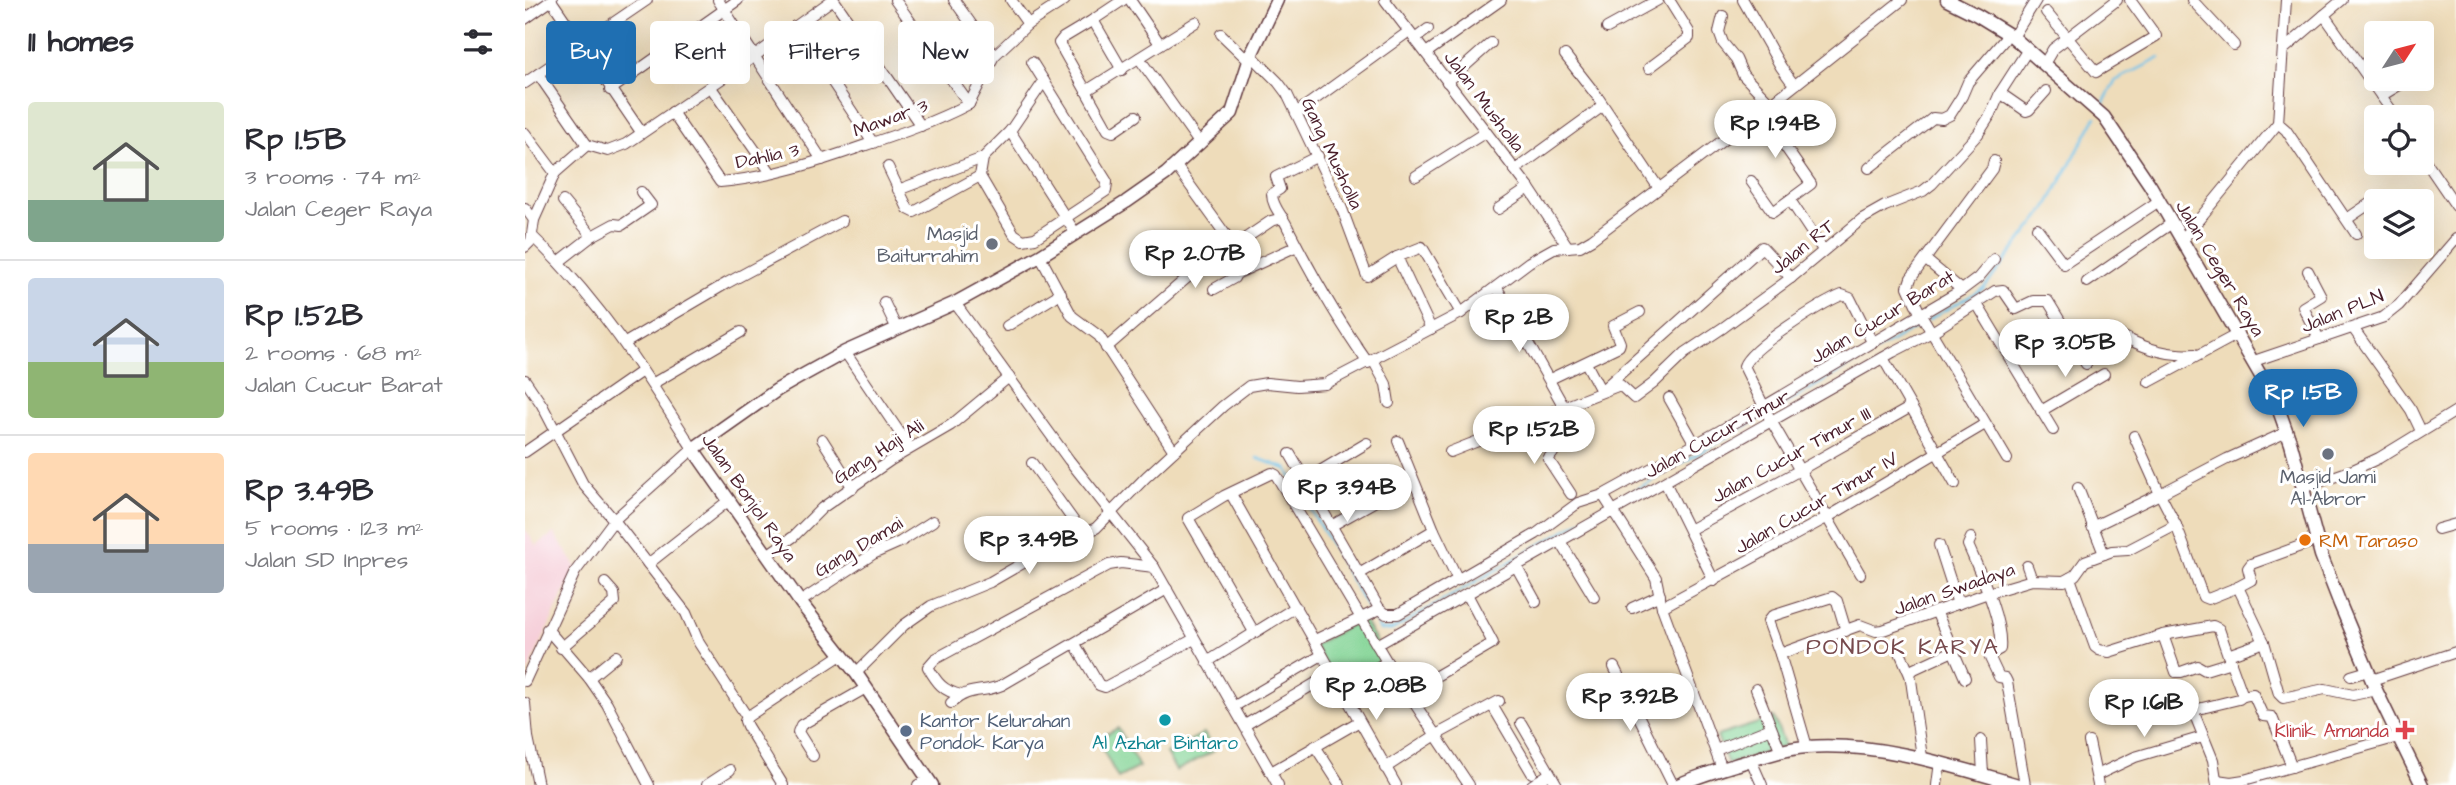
<!DOCTYPE html>
<meta charset="utf-8">
<style>
body{margin:0;font-family:"Architects Daughter",sans-serif;background:#f2f2f3;color:#2b2b33;height:100vh;display:flex;flex-direction:column;font-size:26px;white-space:nowrap}
*{box-sizing:border-box;margin:0}
p{font-size:23px;color:#7c7c81}
.icon{flex:none;width:38px;height:38px;fill:none;stroke:currentColor;stroke-width:2;stroke-linecap:round;stroke-linejoin:round}
.map{position:relative;flex:1;overflow:hidden}
.drawer{display:flex;flex-direction:column;background:#fff;width:525px}
.drawer>*{flex:none}
.banner{position:absolute;left:21px;top:21px;width:665px;height:63px;display:flex;gap:14px}
.needle{width:46px;rotate:54deg}
.fabs{position:absolute;left:1839px;top:21px;display:grid;gap:14px}
.fabs a{display:grid;place-items:center;width:70px;height:70px;border-radius:7px;background:#fff;box-shadow:0 7px 28px #0002;font-size:35px}
.price{position:absolute;translate:-50% -60px;padding:0 16px;border-radius:24px;background:#fff;color:#222;font-size:23px;line-height:46px;filter:drop-shadow(0 2px 4px #0008)}
.price::after{content:'';position:absolute;left:50%;top:42px;width:21px;height:16px;margin-left:-10px;background:inherit;clip-path:polygon(0 0,100% 0,50% 100%)}
.price.current{background:#1f6fb2;color:#fff}
ul{padding:0;list-style:none}
li{display:flex;align-items:center;gap:21px;height:175px;padding:0 28px}
li+li{border-top:2px solid #e1e1e2}
li span{display:grid;place-items:center;flex:none;width:196px;height:140px;border-radius:7px;color:#555}
li>.icon{margin-inline-start:auto}
span .icon{width:84px;height:84px;fill:#fffc;stroke-width:1}
li b{font-size:30px}
h2{display:flex;justify-content:space-between;align-items:center;height:84px;padding:0 28px;font-size:30px}
.pill{padding:0 24px;border-radius:7px;background:#fff;box-shadow:0 7px 28px #0002;font-size:24px;line-height:63px}
.pill.current{background:#1f6fb2;color:#fff}
main{display:flex;flex:1;min-height:0}
.map>svg:first-child{display:block}
.built{fill:#f6cfd9}
.green{fill:#83d495;stroke:#667a60;stroke-width:2}
.lines{fill:none;stroke-linecap:round;stroke-linejoin:round}
.stream{stroke:#6ec3eb;stroke-width:2.5}
.street-casing{stroke:#633b40;stroke-width:12}
.secondary-casing{stroke:#633b40;stroke-width:15}
.street{stroke:#fff;stroke-width:10}
.secondary{stroke:#fff;stroke-width:12}
.worship-dot{fill:#6b7280;stroke:#fff;stroke-width:2.5}
.food-dot{fill:#e8710a;stroke:#fff;stroke-width:2.5}
.culture-dot{fill:#0f9aa8;stroke:#fff;stroke-width:2.5}
.health-dot{fill:#e0444e;stroke:#fff;stroke-width:2.5}
.service-dot{fill:#5c6f8a;stroke:#fff;stroke-width:2.5}
.labels{text-anchor:middle;stroke-width:6;stroke-linejoin:round;paint-order:stroke}
.street-label{font-size:19px;fill:#4a1f2b;stroke:#fff}
.worship-label{font-size:19px;fill:#5b616d;stroke:#fff;text-anchor:end}
.food-label{font-size:19px;fill:#c56008;stroke:#fff;text-anchor:start}
.service-label{font-size:19px;fill:#4e5e75;stroke:#fff;text-anchor:start}
.health-label{font-size:19px;fill:#be3a42;stroke:#fff;text-anchor:end}
.culture-label{font-size:19px;fill:#0d838f;stroke:#fff}
.quarter-label{font-size:23px;letter-spacing:2px;fill:#774a4d;stroke:#fff}
</style>
<main>
<section class="drawer">
<h2>11 homes<svg class="icon" aria-label="filters" viewBox="0 0 24 24"><path d="M4 7h16M4 17h16"/><circle cx="9" cy="7" r="2"/><circle cx="15" cy="17" r="2"/></svg></h2>
<ul>
<li><span style="background:linear-gradient(#dfe7d0 70%,#7fa58c 0)"><svg class="icon" aria-label="home" viewBox="0 0 24 24"><path d="M3 11l9-7 9 7M6 9v11h12V9"/></svg></span><div><b>Rp 1.5B</b><p>3 rooms · 74 m²</p><p>Jalan Ceger Raya</p></div></li>
<li><span style="background:linear-gradient(#c9d6e8 60%,#8fb573 0)"><svg class="icon" aria-label="home" viewBox="0 0 24 24"><path d="M3 11l9-7 9 7M6 9v11h12V9"/></svg></span><div><b>Rp 1.52B</b><p>2 rooms · 68 m²</p><p>Jalan Cucur Barat</p></div></li>
<li><span style="background:linear-gradient(#ffd9b3 65%,#9aa5b1 0)"><svg class="icon" aria-label="home" viewBox="0 0 24 24"><path d="M3 11l9-7 9 7M6 9v11h12V9"/></svg></span><div><b>Rp 3.49B</b><p>5 rooms · 123 m²</p><p>Jalan SD Inpres</p></div></li>
</ul>
</section>
<div class="map">
<svg width="1931" height="785" viewBox="0 0 1931 785">
<rect width="100%" height="100%" fill="#fff"/>
<filter id="ink" filterUnits="userSpaceOnUse"><feTurbulence type="fractalNoise" baseFrequency=".0143" numOctaves="2"/><feDisplacementMap in="SourceGraphic" scale="14" xChannelSelector="R" yChannelSelector="G"/><feConvolveMatrix kernelMatrix="1 2 1 2 8 2 1 2 1" color-interpolation-filters="sRGB"/></filter>
<filter id="wash" filterUnits="userSpaceOnUse"><feTurbulence type="fractalNoise" baseFrequency=".00686" numOctaves="4" result="noise"/><feDisplacementMap in="SourceGraphic" scale="28" xChannelSelector="R" yChannelSelector="G"/><feGaussianBlur stdDeviation="1.57" result="paint"/><feColorMatrix in="noise" values="0 0 0 0 0 0 0 0 0 0 0 0 0 0 0 0 0 1.4 0 .05"/><feComposite in="paint" operator="in"/></filter>
<g filter="url(#wash)">
<rect width="100%" height="100%" fill="#eedcba"/>
<polygon class="built" points="0,529 11,546 29,533 51,566 2,674 0,696"/>
<g class="green">
<polygon points="838,618 862,661 814,688 789,645"/>
<polygon points="1249,718 1260,746 1203,764 1192,736"/>
<polygon points="593,728 614,767 593,778 572,739"/>
<polygon points="679,733 689,751 651,771 641,753"/>
</g>
<g class="lines">
<g class="stream">
<polyline points="1576,108 1590,81 1635,58"/>
<polyline points="1403,320 1459,288 1520,210 1571,117"/>
<polyline points="1246,412 1397,324"/>
<polyline points="732,458 762,469 843,609"/>
<polyline points="1088,503 1240,415"/>
<polyline points="847,615 855,630 867,630 1082,506"/>
</g>
</g>
</g>
<g filter="url(#ink)">
<g class="lines">
<g class="street-casing">
<g id="street">
<polyline points="26,0 116,132"/>
<polyline points="193,0 297,160"/>
<polyline points="309,0 396,126"/>
<polyline points="370,0 444,104"/>
<polyline points="429,0 469,56"/>
<polyline points="486,0 503,24"/>
<polyline points="605,0 635,44"/>
<polyline points="860,0 1004,188 1043,247"/>
<polyline points="1218,0 1256,67 1269,85"/>
<polyline points="1667,0 1709,45"/>
<polyline points="1817,0 1799,15 1871,117"/>
<polyline points="1521,12 1571,72 1631,36 1605,0"/>
<polyline points="1198,16 1194,32 1198,43 1211,59 1218,75 1246,104"/>
<polyline points="0,19 27,0"/>
<polyline points="568,20 598,0"/>
<polyline points="270,26 348,143"/>
<polyline points="1082,28 1133,0"/>
<polyline points="696,34 724,61"/>
<polyline points="1488,37 1511,0"/>
<polyline points="890,39 903,29"/>
<polyline points="1758,50 1799,15"/>
<polyline points="901,53 976,0"/>
<polyline points="726,55 753,82 762,94 817,209 842,276 872,257 906,329"/>
<polyline points="1040,55 1072,96 1133,187"/>
<polyline points="614,58 675,144"/>
<polyline points="1519,64 1528,49 1592,0"/>
<polyline points="1124,68 1164,38 1164,32 1144,0"/>
<polyline points="597,70 568,20 538,38 534,43 583,130 588,132 611,116"/>
<polyline points="13,74 62,145"/>
<polyline points="922,82 966,43"/>
<polyline points="0,83 122,0"/>
<polyline points="185,86 246,173"/>
<polyline points="85,90 213,0"/>
<polyline points="561,91 671,22"/>
<polyline points="1475,93 1501,111 1504,110 1521,91"/>
<polyline points="1856,96 1884,79"/>
<polyline points="444,104 469,56 503,24 540,0"/>
<path d="M147 112 195 182C244 178 292 162 338 146 374 134 410 122 444 104"/>
<polyline points="771,113 883,32"/>
<polyline points="1753,123 1761,130 1831,234"/>
<polyline points="485,131 551,234"/>
<polyline points="0,133 30,173"/>
<polyline points="62,145 83,151 101,144 227,58 307,0"/>
<path d="M793 156 751 177 755 189 747 194C747 207 758 216 763 228 787 275 812 319 843 363"/>
<polyline points="1897,156 1931,206"/>
<polyline points="458,158 455,176 489,234 498,240 510,238 581,191 582,182 507,62"/>
<polyline points="1469,161 1467,169 1386,278 1383,287 1394,311 1482,459"/>
<polyline points="651,166 708,245"/>
<polyline points="363,167 383,209 389,212 455,176"/>
<polyline points="1344,168 1408,118 1417,119 1425,115 1437,96 1443,82 1479,40 1481,35"/>
<polyline points="990,170 1078,106"/>
<polyline points="891,176 961,132"/>
<polyline points="1226,181 1248,212 1286,184 1236,112"/>
<polyline points="373,190 458,158 485,131 519,81"/>
<polyline points="1265,200 1298,250"/>
<polyline points="38,201 67,236"/>
<polyline points="0,208 9,220"/>
<polyline points="973,209 1004,188"/>
<polyline points="1822,219 1853,198"/>
<polyline points="1512,228 1539,264 1634,201"/>
<polyline points="1657,240 1753,123 1761,0"/>
<polyline points="0,247 6,241 9,220 30,173 62,145"/>
<polyline points="515,256 547,316 574,336 649,451"/>
<polyline points="872,257 897,247 936,313"/>
<polyline points="1401,260 1437,290"/>
<polyline points="35,261 67,236 89,224 97,225 126,205 116,192"/>
<polyline points="1783,271 1796,296 1778,307 1794,339"/>
<polyline points="1562,282 1647,223"/>
<polyline points="972,288 1039,407"/>
<polyline points="689,289 709,278 711,274 772,246"/>
<polyline points="359,302 372,329"/>
<polyline points="430,303 544,460 629,567 753,785"/>
<polyline points="1452,304 1528,430"/>
<polyline points="482,326 536,293"/>
<polyline points="1828,328 1886,410 1896,431"/>
<path d="M1586 330C1612 345 1639 357 1670 354"/>
<polyline points="100,343 202,283 317,221"/>
<polyline points="581,348 663,277 746,221 758,218"/>
<polyline points="320,352 385,448"/>
<polyline points="1358,358 1430,484"/>
<polyline points="848,360 861,384 864,403"/>
<polyline points="1729,361 1859,317 1874,305 1931,239"/>
<polyline points="1061,363 1076,391 1237,247 1266,278"/>
<polyline points="1025,379 1094,346 1095,343 1088,326 1115,312"/>
<polyline points="0,380 17,405 58,484 89,520 161,613 174,643 222,717 220,721 222,726 258,785"/>
<polyline points="1624,382 1713,334"/>
<polyline points="127,384 216,332"/>
<polyline points="1144,398 1170,444"/>
<polyline points="1516,411 1579,374"/>
<polyline points="1013,419 1028,453 1023,459 1046,494"/>
<polyline points="297,439 328,488"/>
<polyline points="873,441 909,530 933,580"/>
<polyline points="0,452 117,371"/>
<polyline points="925,452 1095,385 1109,398 1129,383 1160,353 1199,327 1266,278 1337,219 1360,206 1398,191 1407,184 1453,134 1466,114 1475,93 1502,51"/>
<polyline points="765,454 854,608 861,614 873,614 1011,534 1053,503 1078,495 1238,407 1437,290 1453,278 1469,259"/>
<polyline points="507,463 558,534"/>
<polyline points="780,480 842,443"/>
<polyline points="1140,482 1189,581"/>
<polyline points="1553,488 1579,554"/>
<polyline points="1777,488 1828,470 1854,458 1931,411"/>
<polyline points="706,494 871,785"/>
<polyline points="1078,495 1131,578 1137,607 1197,769"/>
<polyline points="1651,525 1678,597 1683,599 1713,587 1739,642 1703,655 1718,696 1714,699 1673,709 1669,713 1688,760 1692,785"/>
<polyline points="806,526 888,480"/>
<polyline points="1567,527 1635,494 1609,436"/>
<polyline points="1913,529 1931,524"/>
<polyline points="1164,530 1275,470 1386,407"/>
<path d="M1446 538 1443 545C1455 573 1478 620 1475 649L1466 654 1465 658 1474 677 1480 678 1482 682 1500 785"/>
<polyline points="1035,541 1069,597"/>
<polyline points="1414,545 1433,604"/>
<polyline points="242,555 268,537 297,508 366,460 426,425 484,377"/>
<polyline points="123,564 203,501"/>
<polyline points="991,566 1011,602"/>
<polyline points="1502,566 1507,580"/>
<polyline points="834,574 909,530"/>
<path d="M1335 574 1245 419 1219 366C1225 348 1297 303 1317 295L1325 298 1347 342"/>
<polyline points="1545,578 1570,647 1574,650 1584,652 1638,635 1688,626 1694,629 1703,655"/>
<polyline points="1713,587 1726,580 1723,568 1726,564 1792,540"/>
<polyline points="275,602 348,554 375,542 408,521"/>
<polyline points="1137,607 1303,517 1460,424"/>
<polyline points="1107,608 1135,595"/>
<polyline points="1411,611 1440,678"/>
<polyline points="22,629 64,678 82,704 124,785"/>
<polyline points="729,632 663,518 699,496 747,473 751,475 862,662 944,785"/>
<polyline points="1638,635 1651,672 1656,672 1673,666 1680,670 1706,662"/>
<polyline points="790,640 855,609"/>
<polyline points="1739,642 1754,694 1758,698 1800,689 1828,695 1851,690"/>
<polyline points="550,644 574,685 580,687 669,639"/>
<polyline points="852,645 1368,352 1407,332 1470,291 1478,290 1491,309 1508,301 1523,301 1561,364"/>
<polyline points="36,648 90,602 89,593 80,583"/>
<polyline points="1374,650 1385,675"/>
<polyline points="1255,654 1243,621 1247,616 1307,597 1312,601 1321,631"/>
<polyline points="682,662 771,607"/>
<polyline points="1089,667 1148,785"/>
<polyline points="331,673 379,625 406,606 465,582 519,551 571,528 621,477 698,406 724,386 742,383 772,386 800,384 936,313 1004,262 1029,248 1055,246 1067,239 1246,104 1377,0"/>
<polyline points="1826,676 1843,671"/>
<polyline points="64,678 91,656"/>
<polyline points="1847,680 1931,652"/>
<path d="M0 681 50 572 89 520 168 449C120 373 73 298 7 236"/>
<polyline points="815,689 862,662"/>
<polyline points="1231,689 1256,752"/>
<polyline points="882,693 968,643 942,594"/>
<path d="M436 695C418 691 412 683 403 667L410 659 584 565 596 563 629 567"/>
<polyline points="1718,696 1728,694 1738,716 1747,717 1767,767"/>
<polyline points="0,703 3,737 13,785"/>
<path d="M426 703C445 686 457 694 477 685L642 589"/>
<polyline points="967,705 1007,773"/>
<polyline points="708,707 797,655"/>
<polyline points="222,717 316,655"/>
<polyline points="996,723 1032,785"/>
<polyline points="720,725 806,674"/>
<polyline points="1456,740 1458,774"/>
<polyline points="1564,742 1573,785"/>
<polyline points="790,746 815,785"/>
<polyline points="1282,747 1255,654 1335,625 1351,631 1358,630 1463,593 1507,580 1539,581 1550,575 1560,561 1587,551 1603,550 1651,525 1635,494 1702,459 1762,432"/>
<polyline points="1191,750 1246,728"/>
<polyline points="288,756 273,732 276,725 341,688"/>
<polyline points="1397,757 1385,673 1389,669 1428,651"/>
<polyline points="1226,760 1237,785"/>
<polyline points="860,768 911,735 974,701"/>
<polyline points="746,772 833,722"/>
<polyline points="1572,775 1610,757 1678,737"/>
<polyline points="1692,780 1706,782 1719,780 1873,737"/>
<polyline points="182,785 205,770"/>
<polyline points="393,785 404,780"/>
<polyline points="1007,785 1024,774"/>
<polyline points="1412,785 1415,762"/>
</g>
</g>
<g class="secondary-casing">
<g id="secondary">
<polyline points="1422,0 1452,15 1488,37 1579,117 1625,185 1751,402 1766,444 1796,555 1815,604 1851,690 1897,785"/>
<polyline points="407,785 331,673 275,602 168,449 252,390 280,374 320,352 430,303 515,256 601,202 641,174 707,113 726,55 752,0"/>
<path d="M1153 785C1175 775 1197 769 1220 762 1240 756 1261 748 1282 747 1355 742 1424 765 1493 785"/>
</g>
</g>
<use href="#street" class="street"/>
<use href="#secondary" class="secondary"/>
</g>
</g>
<g class="worship-dot">
<circle cx="467" cy="244" r="7"/>
<circle cx="1803" cy="454" r="7"/>
</g>
<circle class="food-dot" cx="1780" cy="540" r="7"/>
<circle class="culture-dot" cx="640" cy="720" r="7"/>
<path class="health-dot" d="M1876.5 719.5h7v7h7v7h-7v7h-7v-7h-7v-7h7z"/>
<circle class="service-dot" cx="381" cy="731" r="7"/>
<g class="labels">
<g class="street-label">
<text transform="translate(960 101) rotate(53)" y="7">Jalan Musholla</text>
<text transform="translate(365 117) rotate(-20)" y="7">Mawar 3</text>
<text transform="translate(808 153) rotate(65)" y="7">Gang Musholla</text>
<text transform="translate(242 155) rotate(-12)" y="7">Dahlia 3</text>
<text transform="translate(1277 246) rotate(-39)" y="7">Jalan RT</text>
<text transform="translate(1696 268) rotate(59)" y="7">Jalan Ceger Raya</text>
<text transform="translate(1817 310) rotate(-22)" y="7">Jalan PLN</text>
<text transform="translate(1357 316) rotate(-31)" y="7">Jalan Cucur Barat</text>
<text transform="translate(1192 433) rotate(-29)" y="7">Jalan Cucur Timur</text>
<text transform="translate(353 451) rotate(-33)" y="7">Gang Haji Ali</text>
<text transform="translate(1266 454) rotate(-29)" y="7">Jalan Cucur Timur III</text>
<text transform="translate(225 497) rotate(55)" y="7">Jalan Bonjol Raya</text>
<text transform="translate(1291 502) rotate(-30)" y="7">Jalan Cucur Timur IV</text>
<text transform="translate(333 546) rotate(-31)" y="7">Gang Damai</text>
<text transform="translate(1429 588) rotate(-19)" y="7">Jalan Swadaya</text>
</g>
<g class="worship-label">
<text x="453" y="240">Masjid<tspan x="453" dy="22">Baiturrahim</tspan></text>
<text x="1803" y="483" text-anchor="middle">Masjid Jami<tspan x="1803" dy="22">Al-Abror</tspan></text>
</g>
<g class="food-label">
<text x="1794" y="547">RM Taraso</text>
</g>
<g class="service-label">
<text x="395" y="727">Kantor Kelurahan<tspan x="395" dy="22">Pondok Karya</tspan></text>
</g>
<g class="health-label">
<text x="1864" y="737">Klinik Amanda</text>
</g>
<g class="culture-label">
<text x="640" y="749">Al Azhar Bintaro</text>
</g>
<g class="quarter-label">
<text x="1378" y="654">PONDOK KARYA</text>
</g>
</g>
</svg>
<div class="fabs">
<a><svg class="needle" viewBox="-14 -14 28 28"><path d="M0-13l5 13h-10z" fill="#e53935"/><path d="M0 13l5-13h-10z" fill="#7c7c81"/></svg></a>
<a><svg class="icon" aria-label="locate" viewBox="0 0 24 24"><circle cx="12" cy="12" r="6"/><path d="M12 2v4M12 18v4M2 12h4M18 12h4"/></svg></a>
<a><svg class="icon" aria-label="layers" viewBox="0 0 24 24"><path d="M12 4l9 5-9 5-9-5zM3 14l9 5 9-5"/></svg></a>
</div>
<b class="price" style="left:1250px;top:160px">Rp 1.94B</b>
<b class="price" style="left:670px;top:290px">Rp 2.07B</b>
<b class="price" style="left:994px;top:354px">Rp 2B</b>
<b class="price" style="left:1540px;top:379px">Rp 3.05B</b>
<b class="price current" style="left:1778px;top:429px">Rp 1.5B</b>
<b class="price" style="left:1009px;top:466px">Rp 1.52B</b>
<b class="price" style="left:822px;top:524px">Rp 3.94B</b>
<b class="price" style="left:504px;top:576px">Rp 3.49B</b>
<b class="price" style="left:851px;top:722px">Rp 2.08B</b>
<b class="price" style="left:1105px;top:733px">Rp 3.92B</b>
<b class="price" style="left:1619px;top:739px">Rp 1.61B</b>
<div class="banner">
<a class="pill current">Buy</a>
<a class="pill">Rent</a>
<a class="pill">Filters</a>
<a class="pill">New</a>
</div>
</div>
</main>
